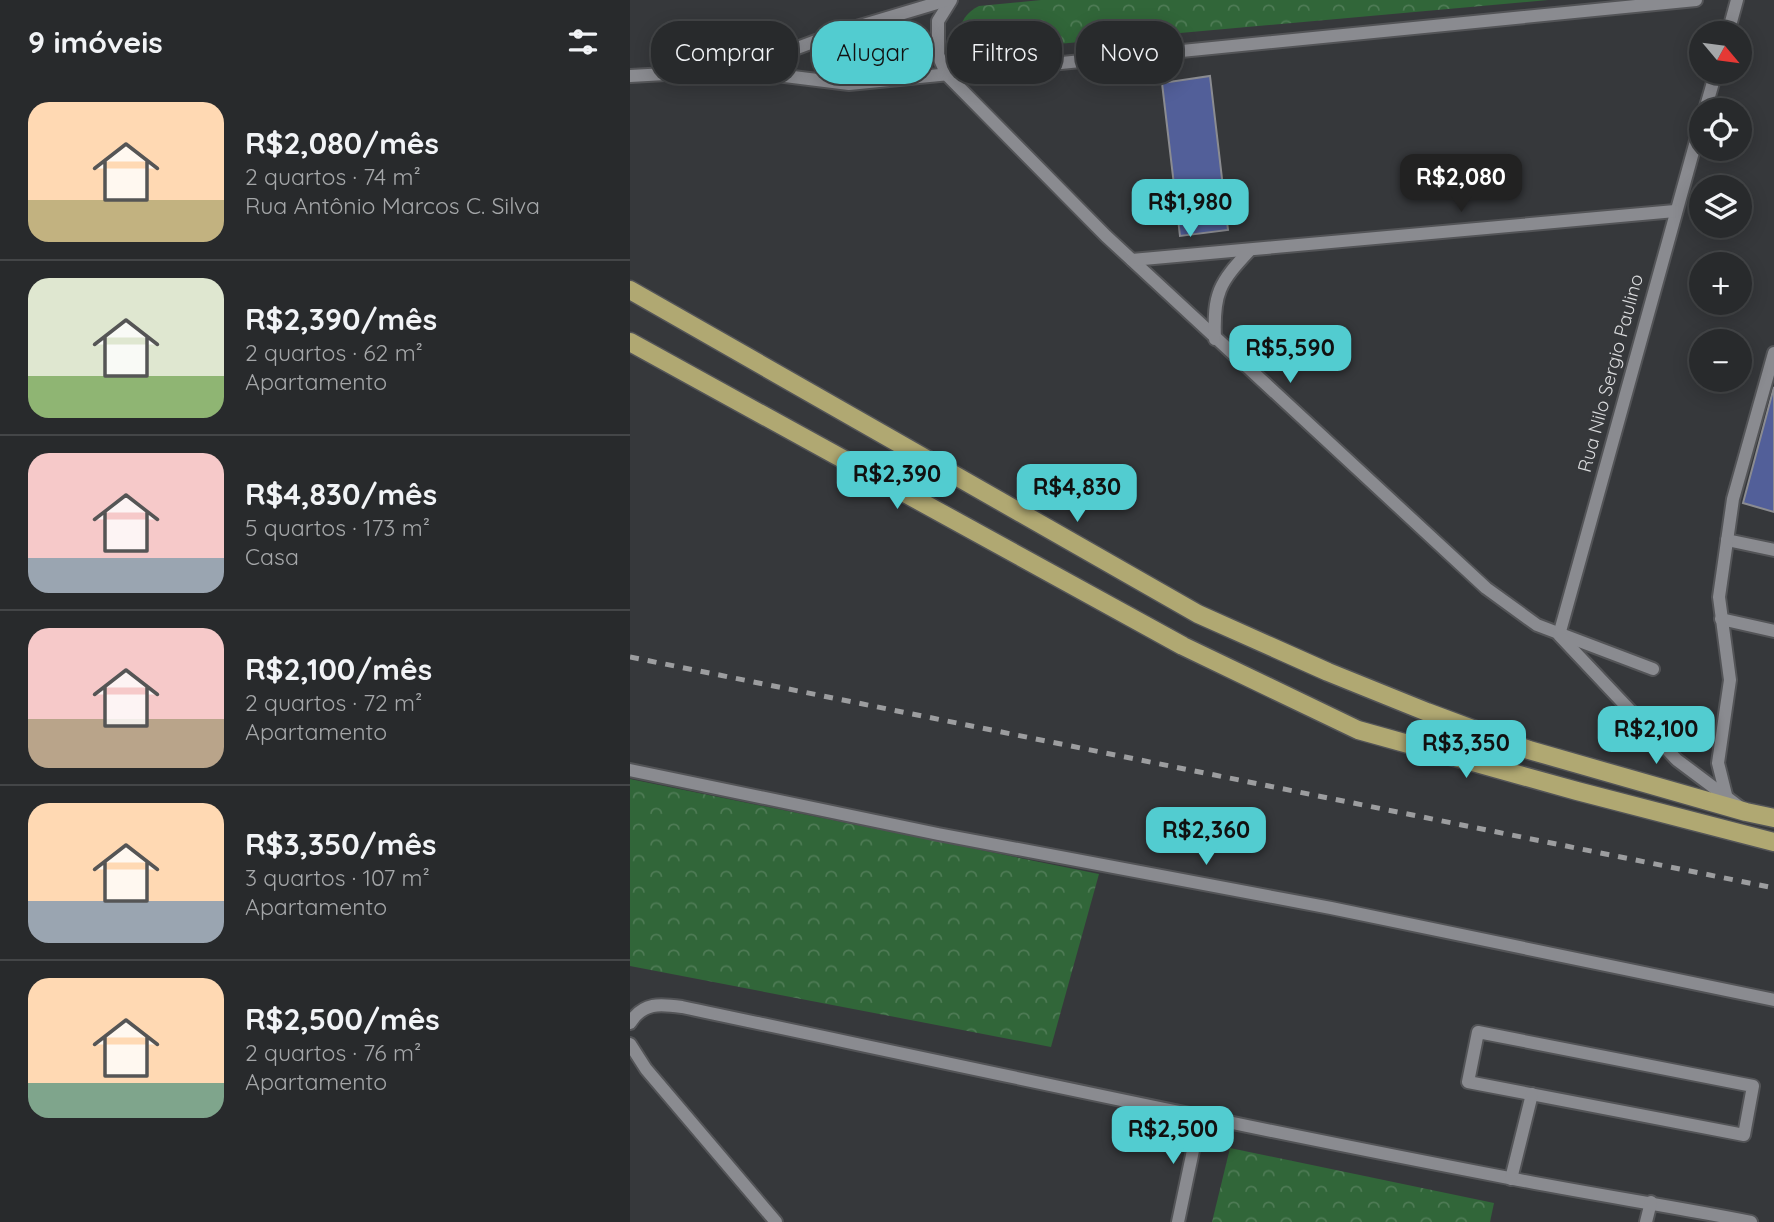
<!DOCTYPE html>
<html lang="pt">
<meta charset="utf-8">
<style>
body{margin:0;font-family:Quicksand,sans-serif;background:#303234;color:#f1f3f6;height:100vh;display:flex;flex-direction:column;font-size:26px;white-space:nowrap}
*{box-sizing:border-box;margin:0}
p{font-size:23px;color:#a5a7a9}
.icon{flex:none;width:38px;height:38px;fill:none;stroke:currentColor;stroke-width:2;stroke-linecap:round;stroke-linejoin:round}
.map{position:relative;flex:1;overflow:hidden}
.panel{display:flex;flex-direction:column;background:#282a2c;width:630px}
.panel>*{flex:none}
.banner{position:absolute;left:21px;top:21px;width:665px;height:63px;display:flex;gap:14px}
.needle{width:46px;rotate:119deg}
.fabs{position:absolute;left:1059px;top:21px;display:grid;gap:14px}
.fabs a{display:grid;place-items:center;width:63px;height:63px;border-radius:50%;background:#282a2c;box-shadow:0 4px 18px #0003,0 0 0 2px #444648;font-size:35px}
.price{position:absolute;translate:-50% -60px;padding:0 16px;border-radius:14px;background:#52ccd0;color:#111;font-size:23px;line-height:46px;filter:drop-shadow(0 2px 4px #0008)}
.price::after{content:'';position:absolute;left:50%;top:42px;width:21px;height:16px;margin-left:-10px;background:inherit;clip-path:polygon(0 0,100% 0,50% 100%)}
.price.current{background:#222;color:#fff}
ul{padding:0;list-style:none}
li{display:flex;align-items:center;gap:21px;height:175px;padding:0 28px}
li+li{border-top:2px solid #444648}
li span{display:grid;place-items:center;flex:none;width:196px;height:140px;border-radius:21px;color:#555}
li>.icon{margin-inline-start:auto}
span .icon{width:84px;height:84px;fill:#fffc;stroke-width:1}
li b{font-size:30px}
h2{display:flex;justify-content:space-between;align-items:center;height:84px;padding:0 28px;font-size:30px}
.tag{padding:0 24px;border-radius:28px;background:#282a2c;box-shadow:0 4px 18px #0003,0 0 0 2px #444648;font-size:24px;line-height:63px}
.tag.current{background:#52ccd0;color:#111}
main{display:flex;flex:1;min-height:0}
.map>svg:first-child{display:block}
.forest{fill:url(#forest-crowns)}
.building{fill:#525f99;stroke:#8b8c91;stroke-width:2}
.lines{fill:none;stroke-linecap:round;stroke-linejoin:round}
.minor-casing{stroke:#535457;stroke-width:16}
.major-casing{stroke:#535457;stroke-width:21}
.minor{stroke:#8a8b90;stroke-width:12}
.major{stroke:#b0a872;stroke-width:18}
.rail{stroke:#9c9d9f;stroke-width:5;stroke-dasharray:9 9;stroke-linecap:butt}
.labels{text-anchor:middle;stroke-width:5;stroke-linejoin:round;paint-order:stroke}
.street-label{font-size:19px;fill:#dbdcde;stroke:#36383b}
</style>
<main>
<section class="panel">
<h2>9 imóveis<svg class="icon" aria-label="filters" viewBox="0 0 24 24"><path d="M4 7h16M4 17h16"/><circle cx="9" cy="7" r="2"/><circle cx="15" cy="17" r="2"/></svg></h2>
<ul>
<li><span style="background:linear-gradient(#ffd9b3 70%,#c2b280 0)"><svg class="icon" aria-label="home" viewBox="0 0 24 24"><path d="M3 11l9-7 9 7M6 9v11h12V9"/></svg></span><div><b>R$2,080/mês</b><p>2 quartos · 74 m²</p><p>Rua Antônio Marcos C. Silva</p></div></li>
<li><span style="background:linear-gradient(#dfe7d0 70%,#8fb573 0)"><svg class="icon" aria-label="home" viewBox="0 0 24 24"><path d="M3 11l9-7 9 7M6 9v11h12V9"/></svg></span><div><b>R$2,390/mês</b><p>2 quartos · 62 m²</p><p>Apartamento</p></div></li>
<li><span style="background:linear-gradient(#f6c9c9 75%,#9aa5b1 0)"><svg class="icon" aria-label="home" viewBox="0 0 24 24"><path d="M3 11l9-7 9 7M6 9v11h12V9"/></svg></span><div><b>R$4,830/mês</b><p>5 quartos · 173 m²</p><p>Casa</p></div></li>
<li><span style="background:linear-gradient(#f6c9c9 65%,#b9a48a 0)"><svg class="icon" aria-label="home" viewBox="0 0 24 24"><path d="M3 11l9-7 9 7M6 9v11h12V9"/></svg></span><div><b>R$2,100/mês</b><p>2 quartos · 72 m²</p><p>Apartamento</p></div></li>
<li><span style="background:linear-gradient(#ffd9b3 70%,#9aa5b1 0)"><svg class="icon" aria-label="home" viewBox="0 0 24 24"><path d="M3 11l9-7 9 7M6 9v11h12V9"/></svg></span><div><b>R$3,350/mês</b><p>3 quartos · 107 m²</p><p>Apartamento</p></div></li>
<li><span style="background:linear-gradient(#ffd9b3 75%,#7fa58c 0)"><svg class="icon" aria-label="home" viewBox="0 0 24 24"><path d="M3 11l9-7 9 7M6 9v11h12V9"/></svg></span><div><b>R$2,500/mês</b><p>2 quartos · 76 m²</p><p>Apartamento</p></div></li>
</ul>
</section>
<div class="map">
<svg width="1144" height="1222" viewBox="0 0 1144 1222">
<defs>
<pattern id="forest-crowns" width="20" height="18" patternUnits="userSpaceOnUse" patternTransform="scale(1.75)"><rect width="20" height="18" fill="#316639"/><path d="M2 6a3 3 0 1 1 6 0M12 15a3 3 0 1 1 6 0" fill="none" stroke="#4e7b55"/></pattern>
</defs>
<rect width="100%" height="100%" fill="#36383b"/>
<g class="forest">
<path d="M411 0H918L350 51C320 46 327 16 349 6Z"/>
<path d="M261 33 266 35 269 57 265 68 229 74 189 61C187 38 244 34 261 33Z"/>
<polygon points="0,779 469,874 421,1047 0,966"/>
<polygon points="600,1148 864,1203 860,1222 582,1222"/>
</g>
<g class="building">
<polygon points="580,76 598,230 550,236 532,83"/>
<polygon points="1144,387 1144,512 1113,503"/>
</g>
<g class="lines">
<g class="minor-casing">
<g id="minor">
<polyline points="321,0 308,21 308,55 317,75 476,236 856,588 907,625 1023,669"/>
<polyline points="1098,33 1107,0"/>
<polyline points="111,69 210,32 317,0"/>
<polyline points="0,76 107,70 219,84 1066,0"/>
<polyline points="1075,110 1086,72"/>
<polyline points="1071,123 929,635 1047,760 1111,808"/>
<polyline points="502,260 1045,211"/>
<path d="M585 339C583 293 589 283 620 250"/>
<polyline points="1097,540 1144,550"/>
<polyline points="1091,619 1144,631"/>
<polyline points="0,770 308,834 701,908 1144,1000"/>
<polyline points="1096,795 1088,763 1100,680 1089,597 1103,499 1144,353"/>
<path d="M0 1023C13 1002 30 1004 52 1007 327 1065 602 1125 879 1178 959 1194 1041 1206 1121 1222"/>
<polygon points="848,1032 1123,1086 1114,1135 838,1082"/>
<polyline points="0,1044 16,1069 146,1222"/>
<polyline points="881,1179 902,1094"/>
<polyline points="548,1222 570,1117"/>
<polyline points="1016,1222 1021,1202"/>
</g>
</g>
<g class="major-casing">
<g id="major">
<polyline points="0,290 568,614 698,672 797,712 899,750 1116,812 1144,818"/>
<polyline points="0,342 553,646 728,730 947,791 1144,842"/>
</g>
</g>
<use href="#minor" class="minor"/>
<use href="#major" class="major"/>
<polyline class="rail" points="0,657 1144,888"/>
</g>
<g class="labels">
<g class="street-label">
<text transform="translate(980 373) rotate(-75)" y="7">Rua Nilo Sergio Paulino</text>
</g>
</g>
</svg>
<div class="fabs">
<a><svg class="needle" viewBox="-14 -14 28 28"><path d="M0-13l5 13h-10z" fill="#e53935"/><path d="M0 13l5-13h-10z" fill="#a5a7a9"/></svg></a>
<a><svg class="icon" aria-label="locate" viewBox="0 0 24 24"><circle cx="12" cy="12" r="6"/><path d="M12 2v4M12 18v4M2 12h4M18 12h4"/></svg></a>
<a><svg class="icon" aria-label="layers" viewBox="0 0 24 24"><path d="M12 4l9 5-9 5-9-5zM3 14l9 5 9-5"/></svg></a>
<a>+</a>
<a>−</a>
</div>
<b class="price current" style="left:831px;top:214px">R$2,080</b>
<b class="price" style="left:560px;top:239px">R$1,980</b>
<b class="price" style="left:660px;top:385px">R$5,590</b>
<b class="price" style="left:267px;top:511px">R$2,390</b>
<b class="price" style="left:447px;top:524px">R$4,830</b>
<b class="price" style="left:1026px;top:766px">R$2,100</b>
<b class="price" style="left:836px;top:780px">R$3,350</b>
<b class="price" style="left:576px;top:867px">R$2,360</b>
<b class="price" style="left:543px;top:1166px">R$2,500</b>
<div class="banner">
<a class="tag">Comprar</a>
<a class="tag current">Alugar</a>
<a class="tag">Filtros</a>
<a class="tag">Novo</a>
</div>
</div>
</main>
